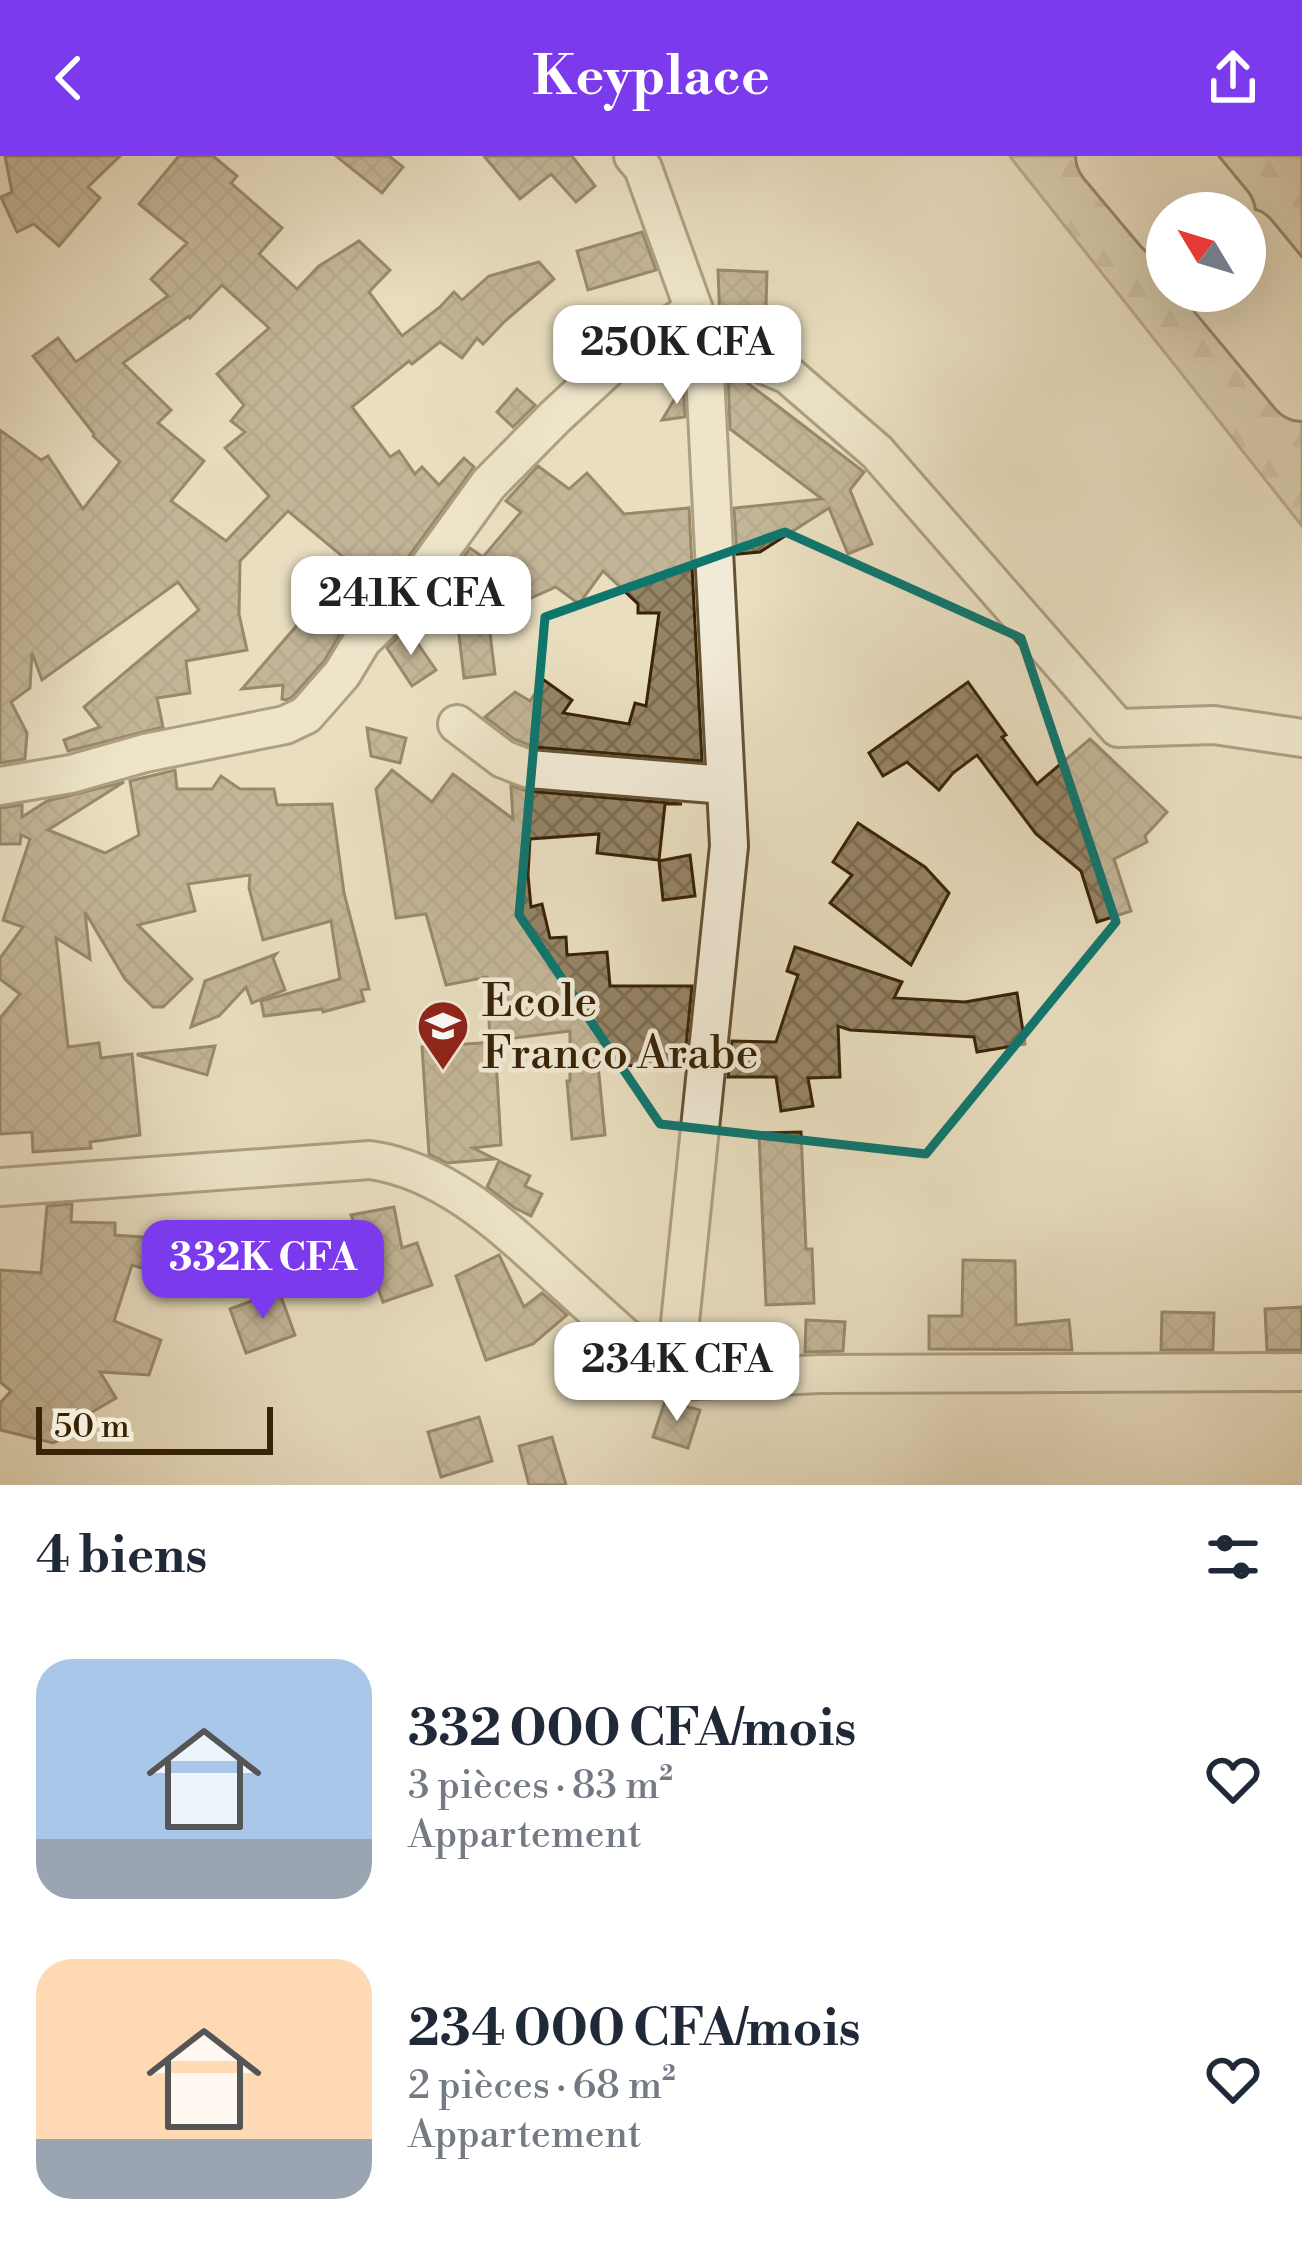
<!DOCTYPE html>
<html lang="fr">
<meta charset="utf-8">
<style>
body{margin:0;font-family:"Libre Bodoni",serif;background:#f6f6f7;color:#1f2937;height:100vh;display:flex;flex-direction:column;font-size:45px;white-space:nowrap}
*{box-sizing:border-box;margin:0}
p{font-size:39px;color:#747a83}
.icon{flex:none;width:66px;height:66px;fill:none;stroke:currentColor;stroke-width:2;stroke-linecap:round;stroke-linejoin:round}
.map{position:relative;height:1329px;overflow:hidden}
.sheet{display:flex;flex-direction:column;background:#fff;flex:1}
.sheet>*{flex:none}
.needle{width:78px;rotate:308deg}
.tools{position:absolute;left:1146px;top:36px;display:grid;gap:24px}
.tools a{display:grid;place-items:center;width:120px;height:120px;border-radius:50%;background:#fff;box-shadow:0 12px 48px #0002;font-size:60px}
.scale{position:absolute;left:36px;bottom:30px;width:237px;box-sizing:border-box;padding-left:12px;border:6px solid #392305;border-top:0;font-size:33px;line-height:42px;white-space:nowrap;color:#392305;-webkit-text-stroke:9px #f1ead6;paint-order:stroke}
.price{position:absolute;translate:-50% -102px;padding:0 27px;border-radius:24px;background:#fff;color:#222;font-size:39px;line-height:78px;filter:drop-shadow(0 3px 6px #0008)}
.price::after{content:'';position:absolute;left:50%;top:72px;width:36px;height:27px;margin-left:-18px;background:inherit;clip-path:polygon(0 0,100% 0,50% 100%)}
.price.selected{background:#7c3aed;color:#fff}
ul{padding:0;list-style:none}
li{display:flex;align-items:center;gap:36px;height:300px;padding:0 36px}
li span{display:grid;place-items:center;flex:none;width:336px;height:240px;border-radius:36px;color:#555}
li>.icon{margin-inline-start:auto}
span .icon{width:144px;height:144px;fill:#fffc;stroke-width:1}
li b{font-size:51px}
h2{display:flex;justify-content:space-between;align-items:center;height:144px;padding:0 36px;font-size:51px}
header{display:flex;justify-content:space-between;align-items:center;height:156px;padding:0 36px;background:#7c3aed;color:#fff;font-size:54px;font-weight:700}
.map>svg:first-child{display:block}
.forest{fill:url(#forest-firs);stroke:#827052;stroke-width:3;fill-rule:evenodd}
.building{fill:url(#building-cross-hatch);stroke:#392305;stroke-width:3;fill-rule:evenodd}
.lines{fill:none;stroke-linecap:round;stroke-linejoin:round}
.street-casing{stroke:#655234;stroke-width:42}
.highway-casing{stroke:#392305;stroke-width:72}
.street{stroke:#f1ead6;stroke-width:36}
.highway{stroke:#e9dec0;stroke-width:66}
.marked{fill:none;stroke:#0f766e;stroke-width:9;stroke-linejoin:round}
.labels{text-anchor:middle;stroke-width:9;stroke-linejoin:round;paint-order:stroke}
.poi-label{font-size:45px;fill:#392305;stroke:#f1ead6;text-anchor:start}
</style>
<header><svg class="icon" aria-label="back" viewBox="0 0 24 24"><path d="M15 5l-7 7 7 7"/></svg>Keyplace<svg class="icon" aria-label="share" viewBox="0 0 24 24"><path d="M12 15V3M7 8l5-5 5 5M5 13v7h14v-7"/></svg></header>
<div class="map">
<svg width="1302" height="1329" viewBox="0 0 1302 1329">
<defs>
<pattern id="forest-firs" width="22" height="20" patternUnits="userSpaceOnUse" patternTransform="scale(3)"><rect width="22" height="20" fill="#cbbea0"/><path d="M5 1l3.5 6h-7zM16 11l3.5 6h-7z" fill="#afa388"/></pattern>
<pattern id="building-cross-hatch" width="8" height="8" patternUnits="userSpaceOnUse" patternTransform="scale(3)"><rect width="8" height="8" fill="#958466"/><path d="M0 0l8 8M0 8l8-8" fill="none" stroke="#7b6c52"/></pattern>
</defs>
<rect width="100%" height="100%" fill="#e9dec0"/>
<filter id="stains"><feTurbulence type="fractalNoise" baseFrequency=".00167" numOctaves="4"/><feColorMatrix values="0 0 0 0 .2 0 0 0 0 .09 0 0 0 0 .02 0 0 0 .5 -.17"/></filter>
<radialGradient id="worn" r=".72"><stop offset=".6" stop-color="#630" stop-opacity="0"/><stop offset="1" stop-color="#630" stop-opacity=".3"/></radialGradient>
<path class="forest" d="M1010 0H1302V370L1015 7ZM1167 57H1245V135H1167Z"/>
<g class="building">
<polygon points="5,0 120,0 88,31 100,42 59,90 34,68 17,76 1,41 12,36"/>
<path d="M179 0H213L237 20 231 27 282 72 259 98 297 133 319 110 359 85 390 114 369 136 402 180 440 151 454 136 462 144 489 120 539 106 554 123 505 165 483 188 477 182 462 202 440 186 412 208 409 205 352 251 390 301 399 295 415 318 422 311 439 329 464 302 474 311 390 426 374 442 348 417 359 414 288 355 240 405 239 458 247 494 186 505 190 537 157 542 163 571 68 595 64 584 100 571 84 551 199 454 178 426 42 524 32 497 30 532 11 546 27 577 25 603 0 607V274L41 304 48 300 83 353 120 306 93 280 94 278 33 200 58 182 76 206 168 140 151 123 187 87 139 48ZM222 129 269 172 217 218 244 249 231 265 245 276 225 292 269 340 226 385 171 345 204 305 158 267 171 254 123 207 189 160 190 162Z"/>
<polygon points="336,0 389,0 403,11 382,37"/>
<polygon points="484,0 572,0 595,30 576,46 551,18 520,43"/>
<polygon points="642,76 656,114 588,134 577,95"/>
<polygon points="718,114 767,116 765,185 720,166"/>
<polygon points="728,218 745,225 864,316 850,334 872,388 848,398 829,352 760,396 737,398 734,352 822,343 730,273"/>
<polygon points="683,229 685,261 662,264"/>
<polygon points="517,233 535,249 513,271 497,256"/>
<polygon points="538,310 569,333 587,317 624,358 689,352 702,605 534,591 514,583 485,561 515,536 530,545 544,524 572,544 563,557 629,568 635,547 646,550 659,457 638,457 638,448 603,415 579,448 556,431 488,461 495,518 464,522 455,445 440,433 470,392 483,401 521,356 506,345"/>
<polygon points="317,446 340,478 324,505 292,541 286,544 282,543 283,529 242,533"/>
<polygon points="407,472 436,514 412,530 387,492"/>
<polygon points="968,526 1006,579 1002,581 1037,628 1090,583 1167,656 1145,680 1147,686 1114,703 1131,755 1097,766 1081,715 1036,678 977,599 953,617 939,634 907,606 883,620 869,597"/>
<polygon points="367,572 406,582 400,607 371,600"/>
<polygon points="175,614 177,633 212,633 221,620 240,633 274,633 277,649 332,648 344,737 369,833 361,834 364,845 323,856 322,853 264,860 261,845 340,823 331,765 263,784 249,732 250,719 188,728 195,755 138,769 192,823 163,851 153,851 125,823 85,756 90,803 56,782 68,891 99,887 101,902 132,898 140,979 90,986 91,992 33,996 32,976 0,978 0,862 20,838 0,823 0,802 23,771 3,764 30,683 21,679 20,688 0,688 0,652 22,649 22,661 47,645 124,626 48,674 105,697 139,679 130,625"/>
<polygon points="392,614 432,646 453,618 513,663 511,630 527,635 682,648 665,648 659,704 597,697 599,678 530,683 528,719 531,751 542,748 550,782 566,781 567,799 607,796 610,830 692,830 684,910 649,913 649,910 598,909 605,979 572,983 567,925 570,925 570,875 490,885 487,821 446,829 426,758 396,762 376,633"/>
<polygon points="858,667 925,711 949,737 911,809 830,747 852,719 833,706"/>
<polygon points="690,699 695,740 663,744 659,705"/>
<polygon points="795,791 902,826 894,842 965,846 1017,837 1025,888 977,896 974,881 850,874 838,870 840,921 808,922 813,950 781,955 776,921 728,921 732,885 776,886 798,819 787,815"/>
<polygon points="276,798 273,802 285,834 252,847 246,831 219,860 191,871 205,825"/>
<polygon points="495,886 501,989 473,992 495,1003 447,1007 429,998 422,891"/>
<polygon points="215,890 207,919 138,899 138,898"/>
<polygon points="801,976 806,1093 812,1093 814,1147 766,1149 759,977"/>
<polygon points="499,1005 530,1020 525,1030 542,1038 531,1060 515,1052 487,1031"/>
<polygon points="72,1048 71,1066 115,1067 115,1079 154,1082 182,1093 179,1123 132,1109 114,1165 161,1184 149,1219 100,1216 116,1242 75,1266 79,1275 53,1287 0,1274 0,1247 11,1235 0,1226 0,1114 41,1117 47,1050"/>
<polygon points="394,1051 402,1092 417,1087 432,1129 383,1146 351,1059"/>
<polygon points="499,1099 524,1151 542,1137 567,1159 533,1188 486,1204 456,1120"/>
<polygon points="963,1104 1015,1105 1016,1169 1069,1164 1072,1194 929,1193 929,1160 962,1160"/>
<polygon points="279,1135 295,1179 246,1197 230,1153"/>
<polygon points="1302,1151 1302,1194 1267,1194 1265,1153"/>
<polygon points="1162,1156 1214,1157 1213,1194 1161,1194"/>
<polygon points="806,1164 845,1166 843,1195 805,1196"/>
<polygon points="665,1245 700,1254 688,1292 653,1281"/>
<polygon points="479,1261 492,1305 441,1321 428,1276"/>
<polygon points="552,1281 566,1329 529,1329 519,1290"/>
</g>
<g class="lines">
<g class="street-casing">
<g id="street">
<polyline points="633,0 643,12 694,154 704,198 729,690 674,1225"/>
<polyline points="700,182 788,219 877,296 1118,572 1214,569 1302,582"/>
<polyline points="457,568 503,603 529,613 725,629"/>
<polyline points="0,630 71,618 145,597 285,569 306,559 342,518 362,485 407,441 488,329 555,261 622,199 694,154"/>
<path d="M0 1031 370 1004C448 1015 508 1075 564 1126 600 1159 637 1192 674 1225L820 1218 1302 1216"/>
</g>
</g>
<g class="highway-casing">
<g id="highway">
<polyline points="1110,0 1167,68"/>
<polyline points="1174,0 1221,57"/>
<polyline points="1245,86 1302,155"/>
<polyline points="1222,135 1302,231"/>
</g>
</g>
<use href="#street" class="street"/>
<use href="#highway" class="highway"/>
</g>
<path d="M0 0H1302V1329H0ZM785 376 1021 482 1116 766 926 998 660 968 519 759 545 461Z" fill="#e9dec0" fill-opacity=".55" fill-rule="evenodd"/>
<path class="marked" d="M785 376 1021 482 1116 766 926 998 660 968 519 759 545 461Z"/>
<defs>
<g id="school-pin" transform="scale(2.7)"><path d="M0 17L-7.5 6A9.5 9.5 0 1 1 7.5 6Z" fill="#8f2418" stroke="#f1ead6"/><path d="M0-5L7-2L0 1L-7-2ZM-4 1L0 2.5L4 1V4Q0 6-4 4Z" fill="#fff"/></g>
</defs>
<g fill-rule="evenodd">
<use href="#school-pin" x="443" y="870"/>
</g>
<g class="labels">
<g class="poi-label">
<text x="482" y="860">Ecole<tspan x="482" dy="52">Franco Arabe</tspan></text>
</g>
</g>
<rect width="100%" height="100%" filter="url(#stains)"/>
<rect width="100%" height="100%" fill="url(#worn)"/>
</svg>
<div class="tools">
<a><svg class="needle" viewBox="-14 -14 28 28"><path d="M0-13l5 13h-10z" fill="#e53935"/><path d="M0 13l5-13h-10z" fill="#747a83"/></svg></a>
</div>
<div class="scale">50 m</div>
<b class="price" style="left:677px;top:251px">250K CFA</b>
<b class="price" style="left:411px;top:502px">241K CFA</b>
<b class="price selected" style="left:263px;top:1166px">332K CFA</b>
<b class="price" style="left:677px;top:1268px">234K CFA</b>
</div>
<section class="sheet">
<h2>4 biens<svg class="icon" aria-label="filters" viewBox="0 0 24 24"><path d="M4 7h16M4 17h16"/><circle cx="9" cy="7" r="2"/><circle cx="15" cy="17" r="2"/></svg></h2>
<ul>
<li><span style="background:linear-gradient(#a9c7e8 75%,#9aa5b1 0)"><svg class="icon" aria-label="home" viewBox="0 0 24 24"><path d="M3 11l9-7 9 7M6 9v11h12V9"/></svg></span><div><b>332 000 CFA/mois</b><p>3 pièces · 83 m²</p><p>Appartement</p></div><svg class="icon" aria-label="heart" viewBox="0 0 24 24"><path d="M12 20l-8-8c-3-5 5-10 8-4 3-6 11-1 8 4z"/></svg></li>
<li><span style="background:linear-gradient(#ffd9b3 75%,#9aa5b1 0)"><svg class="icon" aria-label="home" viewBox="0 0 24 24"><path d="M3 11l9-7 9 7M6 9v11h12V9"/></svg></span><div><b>234 000 CFA/mois</b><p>2 pièces · 68 m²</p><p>Appartement</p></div><svg class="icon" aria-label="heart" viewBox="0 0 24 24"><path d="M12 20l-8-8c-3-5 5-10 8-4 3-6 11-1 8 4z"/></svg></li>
</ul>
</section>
